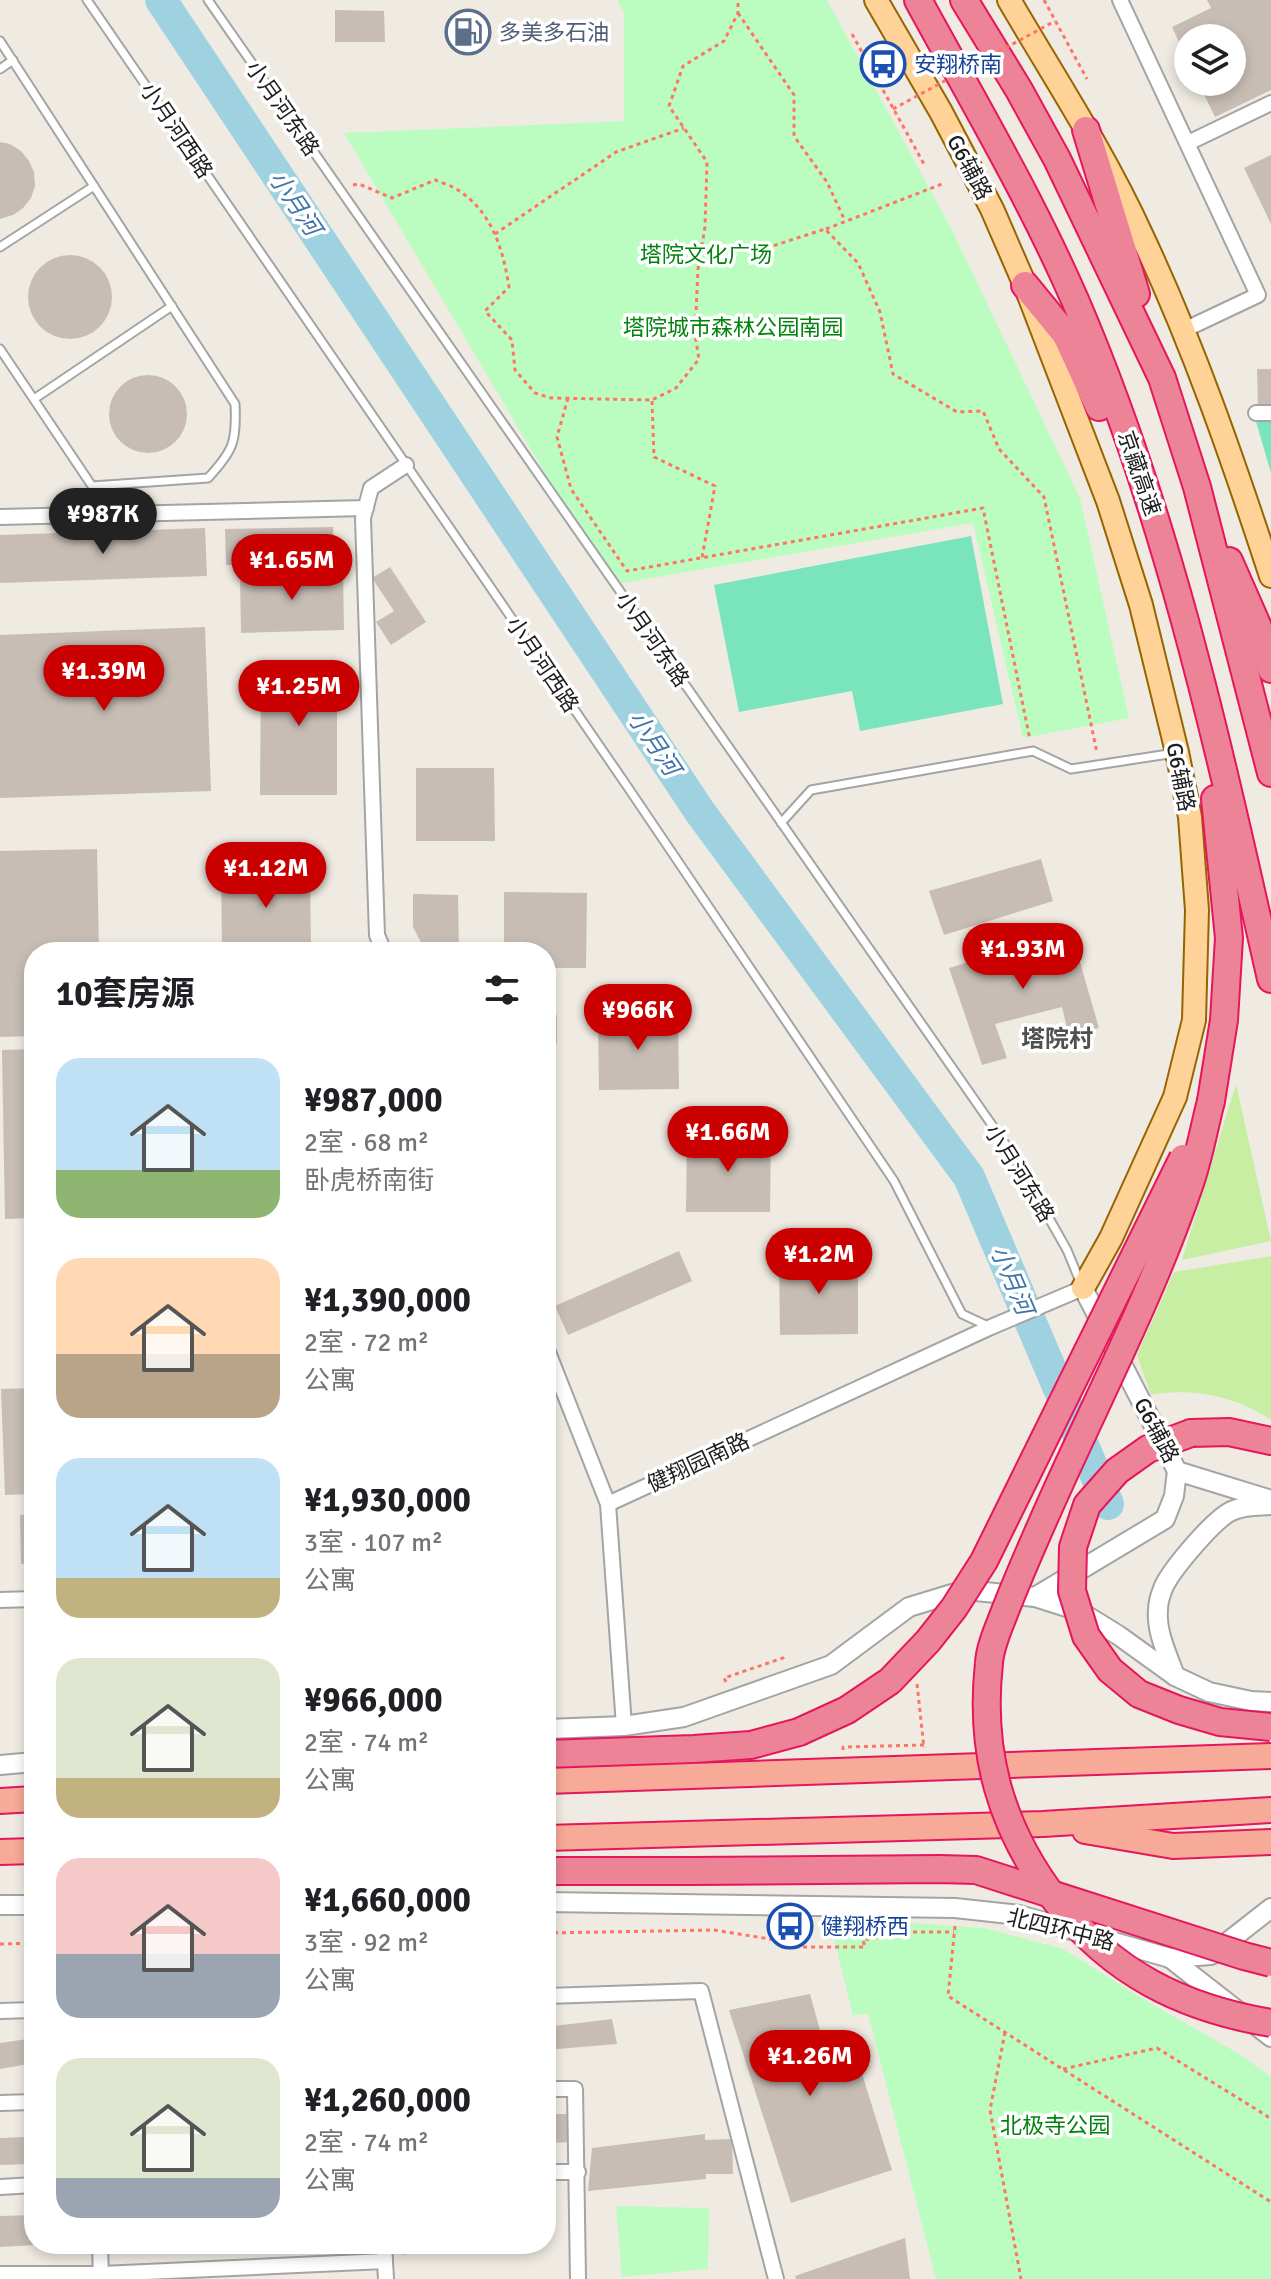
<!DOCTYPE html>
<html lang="zh">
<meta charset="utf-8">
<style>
body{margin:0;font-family:Signika,"Noto Sans SC",sans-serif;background:#f6f6f6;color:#202124;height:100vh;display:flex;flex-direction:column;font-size:30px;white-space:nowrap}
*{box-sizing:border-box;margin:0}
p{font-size:26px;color:#757577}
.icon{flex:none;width:44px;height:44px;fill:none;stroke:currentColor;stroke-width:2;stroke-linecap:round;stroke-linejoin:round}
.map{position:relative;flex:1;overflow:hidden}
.sheet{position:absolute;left:24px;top:942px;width:532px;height:1312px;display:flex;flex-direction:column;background:#fff;border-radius:32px;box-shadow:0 4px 12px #0003}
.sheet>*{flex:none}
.tools{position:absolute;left:1174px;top:24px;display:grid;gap:16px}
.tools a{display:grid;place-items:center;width:72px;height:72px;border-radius:50%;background:#fff;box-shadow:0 4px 12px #0003;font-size:40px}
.price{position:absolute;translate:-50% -68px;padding:0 18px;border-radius:28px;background:#ca0000;color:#fff;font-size:26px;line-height:52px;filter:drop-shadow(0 2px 4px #0008)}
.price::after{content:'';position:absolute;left:50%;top:48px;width:24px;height:18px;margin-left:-12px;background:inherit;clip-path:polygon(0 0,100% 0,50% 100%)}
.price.current{background:#222;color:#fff}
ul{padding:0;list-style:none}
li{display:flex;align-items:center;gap:24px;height:200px;padding:0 32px}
li span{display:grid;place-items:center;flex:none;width:224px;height:160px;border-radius:24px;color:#555}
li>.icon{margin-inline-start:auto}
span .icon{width:96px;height:96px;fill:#fffc;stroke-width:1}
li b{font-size:34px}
h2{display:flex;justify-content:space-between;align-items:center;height:96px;padding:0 32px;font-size:34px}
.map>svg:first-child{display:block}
.grass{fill:#c8eea4}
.park{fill:#bbfdc0}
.pitch{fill:#7ae5bc}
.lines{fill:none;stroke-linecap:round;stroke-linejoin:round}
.river{stroke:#9fd2e1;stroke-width:32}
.building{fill:#c7bdb5}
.service-casing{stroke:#a4a4a4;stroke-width:11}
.minor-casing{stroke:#a4a4a4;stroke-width:18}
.tertiary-casing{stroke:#a4a4a4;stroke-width:22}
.primary-casing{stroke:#966500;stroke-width:26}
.trunk-casing{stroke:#e6165d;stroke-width:28}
.motorway-casing{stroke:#e6165d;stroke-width:30}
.path{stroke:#ff7463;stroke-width:3;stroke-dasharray:4 4;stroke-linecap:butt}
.service{stroke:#fff;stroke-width:7}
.minor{stroke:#fff;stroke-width:14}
.tertiary{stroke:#fff;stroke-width:18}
.primary{stroke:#ffd297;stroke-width:22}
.trunk{stroke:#f6aa97;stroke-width:24}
.motorway{stroke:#ed8397;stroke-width:26}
.motorway-bridge-casing{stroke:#e6165d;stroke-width:30;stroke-linecap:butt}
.path-bridge{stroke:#ff7463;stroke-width:3;stroke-dasharray:4 4;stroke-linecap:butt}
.motorway-bridge{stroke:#ed8397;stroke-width:26}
.labels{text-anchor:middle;stroke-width:7;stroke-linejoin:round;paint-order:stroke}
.service-label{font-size:22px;fill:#4e5e75;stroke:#fff;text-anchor:start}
.transit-label{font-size:22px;fill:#164399;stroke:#fff;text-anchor:start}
.street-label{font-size:22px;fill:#1d1d1d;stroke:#fff}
.park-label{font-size:22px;fill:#03830e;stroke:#fff}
.water-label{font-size:24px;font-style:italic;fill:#4076ac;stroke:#fff}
.neighbourhood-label{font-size:24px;font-weight:bold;fill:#505050;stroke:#fff}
</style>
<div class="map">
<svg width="1271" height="2279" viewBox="0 0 1271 2279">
<rect width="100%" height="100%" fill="#efebe2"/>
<g class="grass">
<polygon points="1236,1084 1271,1241 1182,1260"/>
<path d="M1271 1256V1420C1238 1397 1192 1387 1151 1395L1137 1355 1174 1272Z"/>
</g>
<g class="park">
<polygon points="617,0 827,0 951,228 1080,498 1129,718 1023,738 973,523 611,585 344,133 624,121 624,13"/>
<polygon points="914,1923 985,1928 1063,1949 1145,2000 1241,2055 1271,2077 1271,2279 936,2279 868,2014 853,2015 832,1931"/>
<polygon points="616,2206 709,2208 708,2269 622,2277"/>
</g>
<g class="pitch">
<polygon points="1255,418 1271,418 1271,473"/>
<polygon points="971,536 1003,704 860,731 852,691 739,712 714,585"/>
</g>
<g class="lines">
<polyline class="river" points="161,0 700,812 969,1177 1108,1504"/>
</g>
<g class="building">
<polygon points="1207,0 1271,0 1271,90 1215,117 1198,82 1232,82 1232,38 1188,38 1188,61 1172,27 1211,8"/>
<polygon points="335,10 384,11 385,42 335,42"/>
<polygon points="0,142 10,144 21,151 29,161 34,172 35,186 31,198 23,208 13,215 0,219"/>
<polygon points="1271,155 1271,224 1244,168"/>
<circle cx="70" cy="297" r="42"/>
<polygon points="1257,369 1271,369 1271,409 1258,409"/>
<circle cx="148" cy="414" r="39"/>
<polygon points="333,527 334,559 310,559 310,547 242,549 243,565 226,565 225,529"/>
<polygon points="205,528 207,576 0,583 0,535"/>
<polygon points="390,567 426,622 391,645 376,622 394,611 372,578"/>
<polygon points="343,571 344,630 241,633 240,573"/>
<polygon points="205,627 211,791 0,798 0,635"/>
<polygon points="261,660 337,661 337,795 260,795"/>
<polygon points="416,768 494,768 495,841 416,841"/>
<polygon points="97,849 99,952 34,952 34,1036 0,1037 0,851"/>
<polygon points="1041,859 1053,901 944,935 929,891"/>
<polygon points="310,868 311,952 222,952 221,869"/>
<polygon points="504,892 587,893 586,968 546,968 546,952 504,952"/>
<polygon points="413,894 458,895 459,952 426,952 413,927"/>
<polygon points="1071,931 1099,1028 1069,1036 1062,1007 995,1024 1007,1058 982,1065 949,968"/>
<polygon points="598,1014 678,1014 679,1089 599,1090"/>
<rect x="546" y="1015" width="11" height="29"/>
<polygon points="34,1049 34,1218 5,1219 2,1050"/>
<polygon points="687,1135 771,1136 770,1212 686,1212"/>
<polygon points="679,1251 692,1281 568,1335 555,1306"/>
<polygon points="858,1258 858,1334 780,1335 779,1259"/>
<polygon points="34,1388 34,1494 5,1495 1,1389"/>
<polygon points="546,1502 550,1504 555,1517 550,1532 546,1537"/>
<polygon points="34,1514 34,1564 21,1564 20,1515"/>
<polygon points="810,1994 821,2034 849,2032 892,2170 791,2203 729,2010"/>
<polygon points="612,2019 617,2044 546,2050 546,2027"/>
<polygon points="34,2038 34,2063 0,2069 0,2043"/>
<polygon points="546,2114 573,2114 573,2142 546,2143"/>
<polygon points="25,2131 34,2131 34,2160 28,2160 28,2164 0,2165 0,2138 25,2137"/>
<polygon points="705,2134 705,2140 732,2139 733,2174 706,2174 706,2179 588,2191 592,2148"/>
<polygon points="546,2193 551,2193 549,2228 546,2229"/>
<polygon points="34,2215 34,2245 0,2247 0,2216"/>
<polygon points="905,2238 910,2279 796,2279 795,2276"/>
<polygon points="299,2244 364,2244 364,2246 300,2251"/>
<polygon points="402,2244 452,2244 453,2246 402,2255"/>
</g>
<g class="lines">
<g class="service-casing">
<g id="service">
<polyline points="87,0 629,789 894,1181 962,1314 990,1327"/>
<polyline points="208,0 1015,1158 1067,1250 1081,1284"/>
<path d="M0 41 235 404C237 442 233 451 208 478L92 486 0 349"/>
<polyline points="0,69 13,60"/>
<polyline points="0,247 94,186"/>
<polyline points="34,399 172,306"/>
<polyline points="781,823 811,790 1033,751 1071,769 1175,753"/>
</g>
</g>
<g class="minor-casing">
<g id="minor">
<polyline points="1120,0 1258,295 1184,330"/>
<polyline points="1188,143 1271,103"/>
<polyline points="1256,413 1271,413"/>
<polyline points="0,517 366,508"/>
<polyline points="384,952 377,935 363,518 371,488 406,465"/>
<polyline points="546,1347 608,1504 624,1726"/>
<polyline points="608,1504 991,1327 1083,1288"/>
<polyline points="546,1563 547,1563"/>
<polyline points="0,1600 34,1599"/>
<polyline points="546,1996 701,1991 776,2279"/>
<polyline points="0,2011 34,2010"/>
<polyline points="546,2089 575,2089 578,2279"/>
<polyline points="0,2103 34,2102"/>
<polyline points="546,2172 578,2172"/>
<polyline points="0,2187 34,2185"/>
<polyline points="100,2244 101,2279"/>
<polyline points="384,2244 386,2279"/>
<polyline points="0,2274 101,2274 385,2261"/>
</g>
</g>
<g class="tertiary-casing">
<g id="tertiary">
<polyline points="1083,1288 1177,1471 1271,1500"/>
<polyline points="1035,1597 1165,1519 1174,1496 1177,1471"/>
<path d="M1175 1676C1168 1656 1156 1632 1158 1610 1158 1603 1161 1593 1164 1586 1173 1568 1216 1516 1234 1510 1246 1505 1259 1506 1271 1505"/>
<polyline points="546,1729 624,1726 684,1717 831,1665 909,1607 965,1590 1035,1597 1079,1611 1118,1635 1175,1676 1209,1692 1251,1701 1271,1702"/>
<polyline points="0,1765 34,1762"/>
<polyline points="546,1902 955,1908 1019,1915 1170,1958 1211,1955 1271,1908"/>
<polyline points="0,1905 34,1905"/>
<polyline points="1170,1958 1271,2037"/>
</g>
</g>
<g class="primary-casing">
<g id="primary">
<polyline points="876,0 941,112 992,209 1025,285 1108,501 1141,605 1177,752 1190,817 1197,910 1194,1020 1175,1097 1111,1238 1083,1288"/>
<path d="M1009 0C1054 77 1104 153 1141 234 1193 344 1233 460 1271 576"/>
</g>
</g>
<g class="trunk-casing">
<g id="trunk">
<polyline points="546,1781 1271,1756"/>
<polyline points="0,1801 34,1799"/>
<polyline points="1085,1831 1173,1846 1271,1842"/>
<polyline points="546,1838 1043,1824 1271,1810"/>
<polyline points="0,1852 34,1851"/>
</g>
</g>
<g class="motorway-casing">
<g id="motorway">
<path d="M918 0C972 99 1030 197 1075 300 1169 518 1219 749 1271 979"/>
<polyline points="964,0 1019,90 1057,159 1162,378 1197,487 1271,773"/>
<polyline points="1086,130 1136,294"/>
<polyline points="1025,285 1066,335 1099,407"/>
<polyline points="1229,561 1258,627 1271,669"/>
<polyline points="1211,1101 1224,1020 1229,938 1215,799"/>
<polyline points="1191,1433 1229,1432 1271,1441"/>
<polyline points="546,1754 694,1749 751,1745 799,1732"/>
<polyline points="546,1871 691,1871"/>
</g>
</g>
<g class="path">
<polyline points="1044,0 1087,79"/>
<polyline points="738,13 794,95 794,136 827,182 845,221"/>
<polyline points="852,34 924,164"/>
<path d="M353 185 359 184 392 198 435 180C442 183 452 186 458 190 492 212 503 249 509 287L485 311 512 340 515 370 535 393 551 398 652 400 676 388 699 359 695 335 698 269 705 227 707 162 669 106 683 66 724 41 738 13V0"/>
<polyline points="826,229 942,184"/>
<polyline points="495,234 616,152 684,128"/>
<polyline points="751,253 825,229 858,263 880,312 893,374 957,412 983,411 999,449 1044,497 1097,753"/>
<polyline points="568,398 557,437 571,489 627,571 983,508 1030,740"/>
<polyline points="652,401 654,457 715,486 702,558"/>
<polyline points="726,1682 724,1678 783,1658 785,1662"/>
<polyline points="917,1684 924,1748"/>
<polyline points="843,1750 843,1747 924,1745"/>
<polyline points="955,1926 948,1996 1271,2202"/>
<polyline points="546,1933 714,1930 782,1941 782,1947 865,1947 863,1940 908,1932 954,1932"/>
<polyline points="0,1944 34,1943"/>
<polyline points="1005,2032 990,2110 1021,2279"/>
<polyline points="1063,2069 1157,2048 1267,2116 1271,2121"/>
</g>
<use href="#service" class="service"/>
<use href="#minor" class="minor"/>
<use href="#tertiary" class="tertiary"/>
<use href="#primary" class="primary"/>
<use href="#trunk" class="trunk"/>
<use href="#motorway" class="motorway"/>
<g class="motorway-bridge-casing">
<g id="motorway-bridge">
<path d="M1211 1101C1204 1128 1199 1157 1190 1183 1155 1286 1105 1384 1060 1483 1041 1525 1022 1568 1005 1611 999 1627 990 1646 989 1663 979 1753 1001 1829 1056 1901 1112 1973 1182 2008 1271 2023"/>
<polyline points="1191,1433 1148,1449 1117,1471 1087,1505 1073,1547 1072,1591 1086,1636 1110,1670 1139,1694 1179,1710 1220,1722 1271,1727"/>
<polyline points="799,1732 847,1710 890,1681 928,1641 954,1608 984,1561 1183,1158"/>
<polyline points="691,1871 939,1869 976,1870 1244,1956 1271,1963"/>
</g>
</g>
<polyline class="path-bridge" points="893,109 1055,21"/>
<use href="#motorway-bridge" class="motorway-bridge"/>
</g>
<defs>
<g id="fuel-ring" transform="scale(2.3)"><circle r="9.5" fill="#fff" stroke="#5c6f8a" stroke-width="1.5"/><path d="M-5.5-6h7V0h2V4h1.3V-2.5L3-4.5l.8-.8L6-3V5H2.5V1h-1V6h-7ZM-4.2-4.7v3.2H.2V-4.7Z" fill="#5c6f8a"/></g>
<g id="bus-ring" transform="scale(2.3)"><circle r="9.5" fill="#fff" stroke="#1a4fb4" stroke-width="1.5"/><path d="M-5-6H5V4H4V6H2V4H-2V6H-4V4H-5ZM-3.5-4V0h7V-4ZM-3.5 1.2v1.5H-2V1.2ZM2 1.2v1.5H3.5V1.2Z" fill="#1a4fb4"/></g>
</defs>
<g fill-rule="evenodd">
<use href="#fuel-ring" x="468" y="32"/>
<use href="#bus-ring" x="883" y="64"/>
<use href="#bus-ring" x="790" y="1926"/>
</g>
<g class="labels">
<g class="service-label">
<text x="499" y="40">多美多石油</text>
</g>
<g class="transit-label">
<text x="914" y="72">安翔桥南</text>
<text x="821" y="1934">健翔桥西</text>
</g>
<g class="street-label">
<text transform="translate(283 108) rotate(55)" y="8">小月河东路</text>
<text transform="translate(177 130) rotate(56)" y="8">小月河西路</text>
<text transform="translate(970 167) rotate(62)" y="8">G6辅路</text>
<text transform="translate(1140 473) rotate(71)" y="8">京藏高速</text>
<text transform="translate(653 639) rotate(55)" y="8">小月河东路</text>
<text transform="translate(543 664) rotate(56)" y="8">小月河西路</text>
<text transform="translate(1181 777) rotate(79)" y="8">G6辅路</text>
<text transform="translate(1020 1173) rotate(58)" y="8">小月河东路</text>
<text transform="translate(1157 1430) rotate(62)" y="8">G6辅路</text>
<text transform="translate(698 1462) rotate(-25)" y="8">健翔园南路</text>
<text transform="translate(1061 1929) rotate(14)" y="8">北四环中路</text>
</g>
<g class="park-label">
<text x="706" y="262">塔院文化广场</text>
<text x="733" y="335">塔院城市森林公园南园</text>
<text x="1055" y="2133">北极寺公园</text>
</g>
<g class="water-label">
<text transform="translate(295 203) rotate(56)" y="8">小月河</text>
<text transform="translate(654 743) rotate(56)" y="8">小月河</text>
<text transform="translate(1012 1280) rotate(67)" y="8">小月河</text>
</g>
<g class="neighbourhood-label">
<text x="1057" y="1047">塔院村</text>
</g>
</g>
</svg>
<div class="tools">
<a><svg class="icon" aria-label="layers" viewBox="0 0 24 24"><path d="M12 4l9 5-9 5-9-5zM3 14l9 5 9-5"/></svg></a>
</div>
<b class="price current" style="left:103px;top:556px">¥987K</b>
<b class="price" style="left:292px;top:602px">¥1.65M</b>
<b class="price" style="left:104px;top:713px">¥1.39M</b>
<b class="price" style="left:299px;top:728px">¥1.25M</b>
<b class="price" style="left:266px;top:910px">¥1.12M</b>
<b class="price" style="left:1023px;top:991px">¥1.93M</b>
<b class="price" style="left:638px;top:1052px">¥966K</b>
<b class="price" style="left:728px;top:1174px">¥1.66M</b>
<b class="price" style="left:819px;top:1296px">¥1.2M</b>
<b class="price" style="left:810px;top:2098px">¥1.26M</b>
<section class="sheet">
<h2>10套房源<svg class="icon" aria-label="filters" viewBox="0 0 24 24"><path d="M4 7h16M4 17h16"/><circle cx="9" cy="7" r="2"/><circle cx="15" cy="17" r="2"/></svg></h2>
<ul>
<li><span style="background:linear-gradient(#bfe0f5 70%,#8fb573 0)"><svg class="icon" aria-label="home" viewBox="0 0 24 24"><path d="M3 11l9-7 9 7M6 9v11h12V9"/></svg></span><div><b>¥987,000</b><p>2室 · 68 m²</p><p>卧虎桥南街</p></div></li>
<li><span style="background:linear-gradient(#ffd9b3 60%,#b9a48a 0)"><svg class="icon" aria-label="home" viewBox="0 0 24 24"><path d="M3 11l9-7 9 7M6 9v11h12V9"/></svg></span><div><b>¥1,390,000</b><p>2室 · 72 m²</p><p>公寓</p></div></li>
<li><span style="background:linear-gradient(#bfe0f5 75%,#c2b280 0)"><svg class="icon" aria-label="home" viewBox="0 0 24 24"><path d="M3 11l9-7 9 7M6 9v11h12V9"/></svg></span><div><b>¥1,930,000</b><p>3室 · 107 m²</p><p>公寓</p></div></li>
<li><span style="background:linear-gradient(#dfe7d0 75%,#c2b280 0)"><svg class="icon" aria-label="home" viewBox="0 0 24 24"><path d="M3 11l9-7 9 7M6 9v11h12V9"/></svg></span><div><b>¥966,000</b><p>2室 · 74 m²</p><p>公寓</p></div></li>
<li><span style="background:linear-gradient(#f6c9c9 60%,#9aa5b1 0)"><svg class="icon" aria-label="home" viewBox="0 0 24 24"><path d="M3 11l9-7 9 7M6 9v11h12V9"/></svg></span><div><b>¥1,660,000</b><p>3室 · 92 m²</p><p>公寓</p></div></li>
<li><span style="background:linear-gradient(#dfe7d0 75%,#9aa5b1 0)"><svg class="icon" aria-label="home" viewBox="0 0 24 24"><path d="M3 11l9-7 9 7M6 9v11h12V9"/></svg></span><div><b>¥1,260,000</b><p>2室 · 74 m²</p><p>公寓</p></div></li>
</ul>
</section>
</div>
